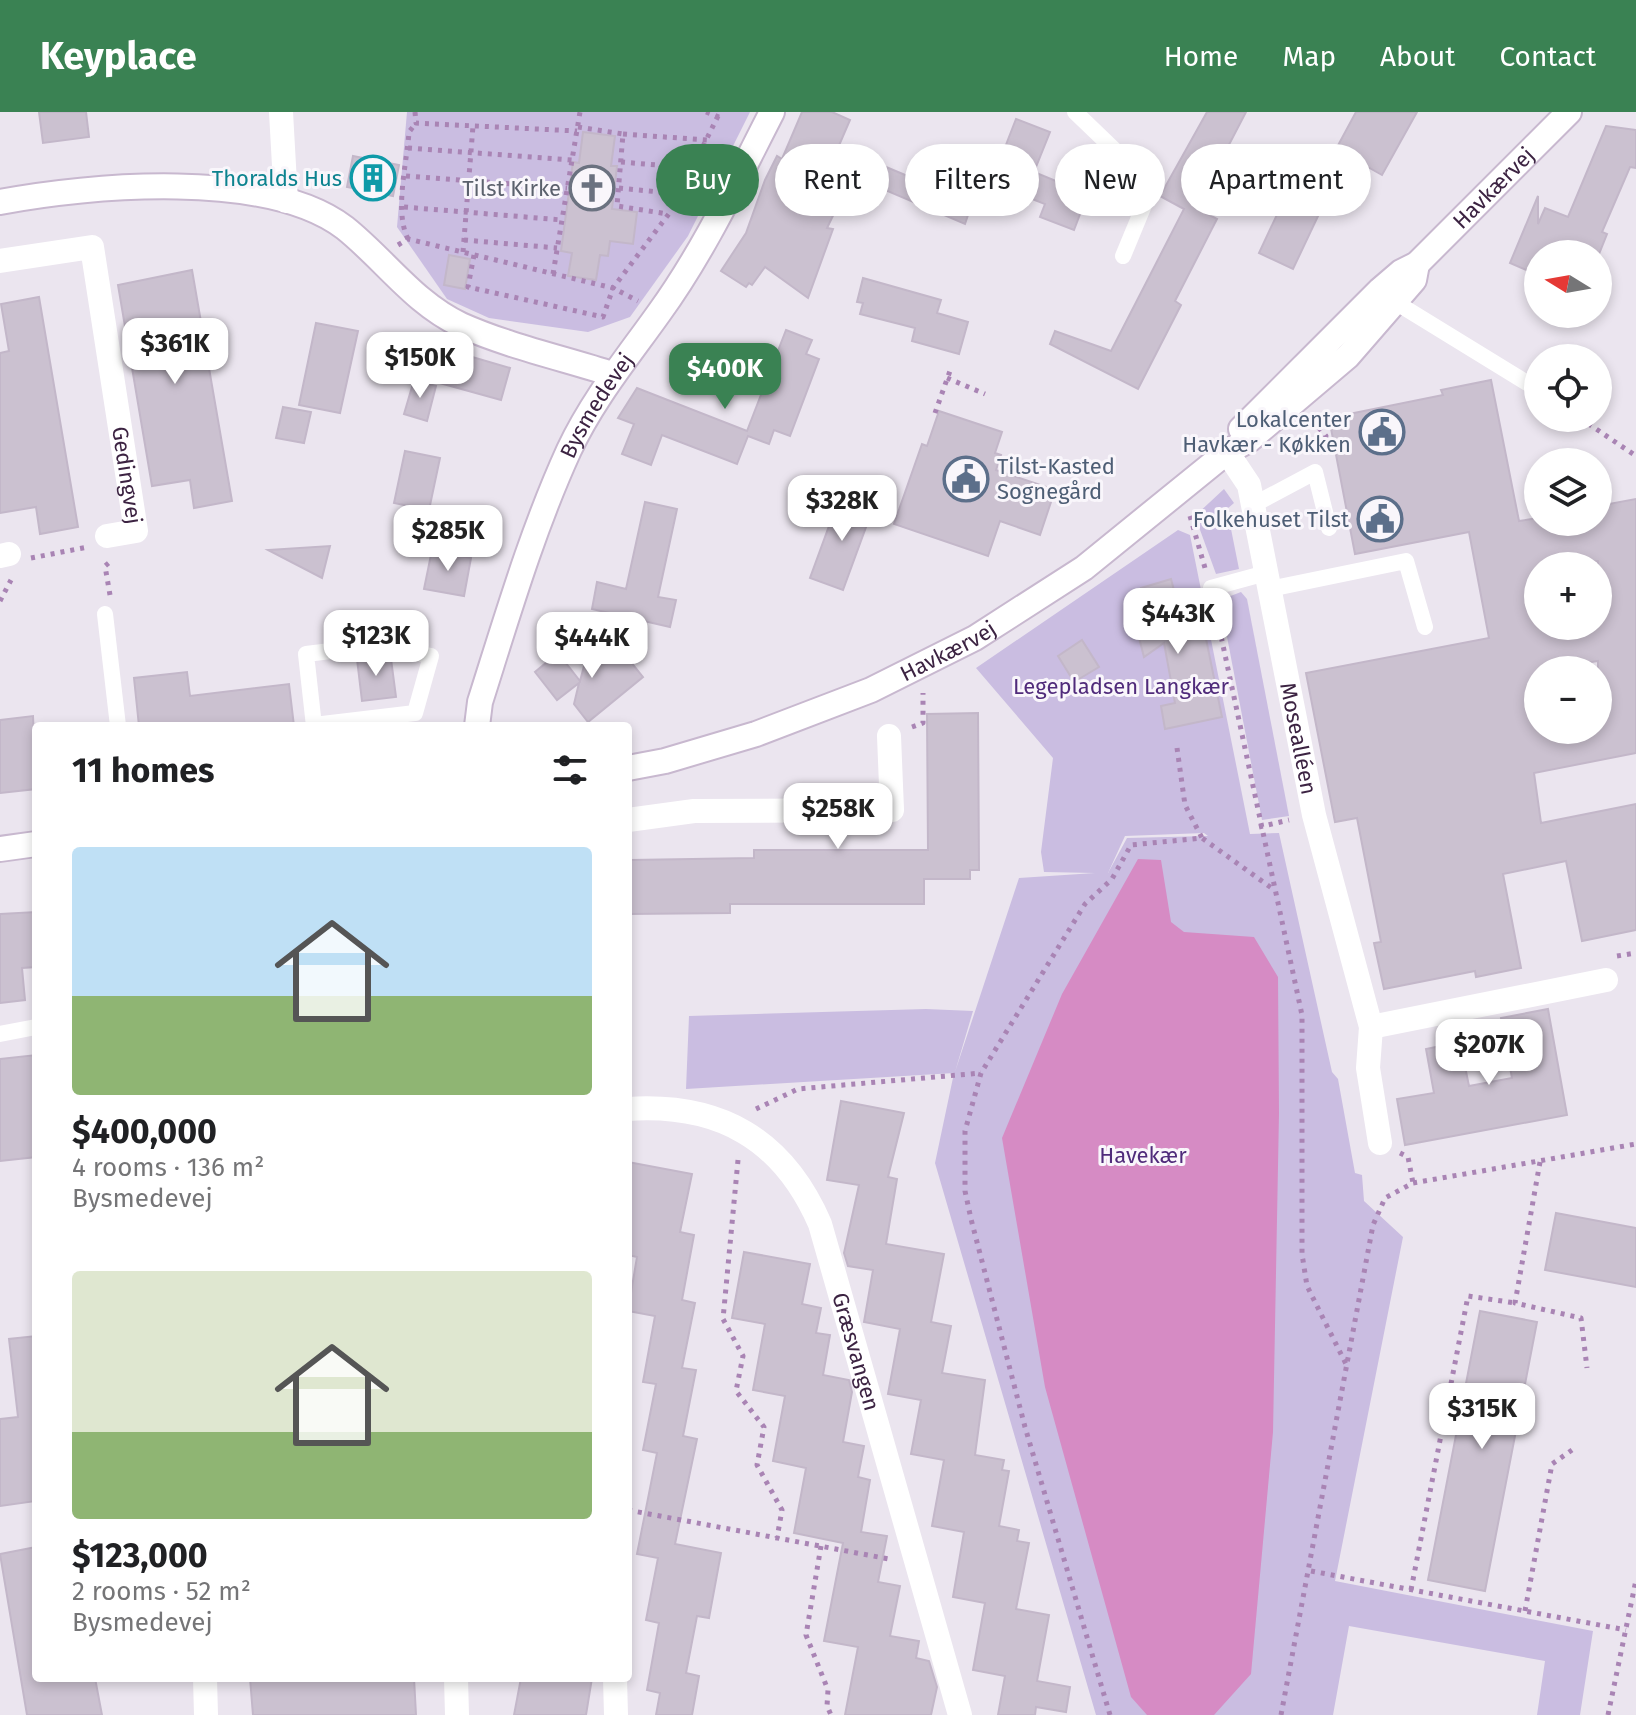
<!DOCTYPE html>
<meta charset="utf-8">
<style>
body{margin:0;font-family:"Fira Sans",sans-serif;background:#f6f6f6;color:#202124;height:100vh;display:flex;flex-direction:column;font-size:30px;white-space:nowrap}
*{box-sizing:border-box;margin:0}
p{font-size:26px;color:#757577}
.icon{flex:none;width:44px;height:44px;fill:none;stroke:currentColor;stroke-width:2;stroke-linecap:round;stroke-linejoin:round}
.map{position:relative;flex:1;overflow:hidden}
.sheet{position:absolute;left:32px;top:610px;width:600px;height:960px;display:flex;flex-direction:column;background:#fff;border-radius:8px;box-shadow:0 4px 12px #0003}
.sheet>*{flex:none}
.top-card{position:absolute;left:656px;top:32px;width:760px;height:72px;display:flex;gap:16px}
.needle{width:52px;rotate:281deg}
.buttons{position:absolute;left:1524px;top:128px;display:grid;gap:16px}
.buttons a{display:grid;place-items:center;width:88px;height:88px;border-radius:50%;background:#fff;box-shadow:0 4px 12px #0003;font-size:40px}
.price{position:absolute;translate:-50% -68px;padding:0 18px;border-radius:16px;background:#fff;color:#222;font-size:26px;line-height:52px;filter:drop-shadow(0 2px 4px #0008)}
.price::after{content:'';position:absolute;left:50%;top:48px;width:24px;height:18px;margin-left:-12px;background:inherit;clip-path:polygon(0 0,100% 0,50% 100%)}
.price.active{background:#3a8253;color:#fff}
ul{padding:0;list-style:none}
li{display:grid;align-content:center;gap:16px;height:424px;padding:0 40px}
li span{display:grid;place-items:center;height:248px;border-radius:8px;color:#555}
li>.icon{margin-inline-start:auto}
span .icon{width:144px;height:144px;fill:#fffc;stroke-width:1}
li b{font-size:34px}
h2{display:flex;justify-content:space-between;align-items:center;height:96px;padding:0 40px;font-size:34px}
.pill{padding:0 28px;border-radius:36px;background:#fff;box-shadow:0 4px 12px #0003;font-size:28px;line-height:72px}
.pill.active{background:#3a8253;color:#fff}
header{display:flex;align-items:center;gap:48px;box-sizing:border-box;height:112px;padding:0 40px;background:#3a8253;color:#fff}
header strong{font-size:38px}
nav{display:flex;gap:44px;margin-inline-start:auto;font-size:28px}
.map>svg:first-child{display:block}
.green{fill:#cabde1;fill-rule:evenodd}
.water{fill:#d68bc4}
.building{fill:#cbc1d0;stroke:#c3b7c9;stroke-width:2;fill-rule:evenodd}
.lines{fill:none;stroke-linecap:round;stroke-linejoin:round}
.secondary-casing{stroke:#c8b8cf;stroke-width:28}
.path{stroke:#a984b4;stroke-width:5;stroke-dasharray:4 6;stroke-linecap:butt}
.lane{stroke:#fff;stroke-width:16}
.street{stroke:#fff;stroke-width:24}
.secondary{stroke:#fff;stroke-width:24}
.labels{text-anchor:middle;stroke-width:6;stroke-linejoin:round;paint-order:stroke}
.culture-label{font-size:22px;fill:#0d838f;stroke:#f9f6fb;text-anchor:end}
.worship-label{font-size:22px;fill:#5b616d;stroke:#f9f6fb;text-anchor:end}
.street-label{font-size:22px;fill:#3c2342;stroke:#f9f6fb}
.service-label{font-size:22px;fill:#4e5e75;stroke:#f9f6fb;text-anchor:end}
.park-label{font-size:22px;fill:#502b7b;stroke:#f9f6fb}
</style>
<header>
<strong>Keyplace</strong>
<nav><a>Home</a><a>Map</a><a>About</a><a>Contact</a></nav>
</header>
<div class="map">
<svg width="1636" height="1603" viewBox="0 0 1636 1603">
<rect width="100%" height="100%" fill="#ebe5ef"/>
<g class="green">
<polygon points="407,0 750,0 688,124 630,205 588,220 489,206 447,187 397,115"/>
<polygon points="1224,377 1234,391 1227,397 1239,457 1216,462 1195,404"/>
<path d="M1178 418 1190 423 1250 722 1279 721 1332 960 1338 967 1355 1061 1362 1063 1364 1089 1403 1125 1335 1469 1593 1519 1580 1603H1537L1545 1549 1349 1514 1333 1603H1096L935 1051 954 961 686 977 689 904 926 897 973 899 955 960 1019 766 1095 761 1044 760 1041 740 1053 646 976 556ZM1204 721 1208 724 1127 726 1108 761 1125 724Z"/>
<polygon points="1241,480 1247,487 1289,704 1262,708 1220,488"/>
</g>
<polygon class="water" points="1138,747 1161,748 1171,810 1184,820 1254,825 1278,865 1279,1001 1273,1320 1251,1562 1214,1603 1147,1603 1131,1585 1045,1275 1002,1026 1062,882"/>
<g class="building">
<polygon points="39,0 86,0 89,25 43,31"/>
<polygon points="802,0 832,0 850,8 837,38 860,48 827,116 833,117 808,186 765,155 752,173 749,171 746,175 721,159 746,121 765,68 777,44 782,47"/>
<polygon points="1207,0 1246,0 1196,96 1217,107 1175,189 1181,193 1138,277 1050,232 1055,219 1111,239 1184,97 1160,84"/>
<polygon points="1356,0 1417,0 1382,63 1336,37"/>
<polygon points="1016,7 1050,20 1034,60 1087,82 1094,65 1116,74 1108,95 1085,89 1074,118 1040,105 1045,92 986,69 997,41 1002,43"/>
<polygon points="1606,14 1636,18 1636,56 1630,55 1602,120 1607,122 1599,142 1538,142 1538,163 1510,151 1538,84 1538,112 1545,96 1568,105"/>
<polygon points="583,20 615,24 611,54 617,54 612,97 637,100 633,132 610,129 608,144 600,143 596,168 568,164 572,141 561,139 573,50 579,51"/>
<polygon points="353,44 399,53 393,84 347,75"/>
<polygon points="1303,47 1337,64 1293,157 1259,141"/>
<polygon points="879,52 972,91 965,112 871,72"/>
<polygon points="449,143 470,147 465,177 444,173"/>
<polygon points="192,158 232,389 194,396 190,368 152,374 118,173"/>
<polygon points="863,166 941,188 937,201 968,210 959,242 912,229 915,216 860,202 863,191 857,190"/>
<polygon points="39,185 78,415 40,422 36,395 0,401 0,241 9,239 1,192"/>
<polygon points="316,211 358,219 340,301 299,293"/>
<polygon points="786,218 812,228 806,242 819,247 790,324 774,318 769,332 748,324 737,352 662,323 651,353 622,342 634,312 618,306 637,276 747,319"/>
<polygon points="445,237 510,256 501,288 436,270"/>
<polygon points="414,268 436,274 427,309 404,302"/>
<path d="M1491 268 1519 409 1538 406V410H1598V394L1636 387V641L1534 661 1541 711 1636 692V818L1582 829 1566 749 1503 762 1521 856 1476 865 1475 859 1384 877 1374 831 1381 830 1357 706 1335 710 1306 561 1489 526 1469 420 1355 442 1329 306 1443 283 1441 278ZM1598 449V514H1538V454ZM1598 549V618H1538V558Z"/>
<polygon points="283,295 311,300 304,331 276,326"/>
<polygon points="939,299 1002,320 995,341 1001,343 996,358 1055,378 1040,423 1000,409 988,444 894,412 922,332 927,334"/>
<polygon points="405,339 440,346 429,398 394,391"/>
<polygon points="840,384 873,396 843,478 810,466"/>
<polygon points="645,390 677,397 658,485 676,488 670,515 592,497 597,470 626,477"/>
<polygon points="330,434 322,466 268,438"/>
<polygon points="432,438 471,446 464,484 424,477"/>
<polygon points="1171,467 1184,516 1203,512 1222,605 1165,617 1161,594 1175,591 1164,531 1144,545 1130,491 1144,487 1141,476"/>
<polygon points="1082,528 1099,555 1074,570 1058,544"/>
<polygon points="614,529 643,565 588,610 574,592 579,571 557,588 535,560 558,541 580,569 584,554"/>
<polygon points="381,544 391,547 396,585 362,589 357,547"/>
<polygon points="187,560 190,584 289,572 294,614 139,614 134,566"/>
<polygon points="978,601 979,758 970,758 970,767 924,767 924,792 730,792 730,801 628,802 631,748 754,746 754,738 928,738 927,602"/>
<polygon points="33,604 36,677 0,681 0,608"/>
<polygon points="36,800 36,855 22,856 25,888 0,891 0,802"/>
<polygon points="1548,897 1567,1003 1405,1033 1397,987 1434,981 1426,937 1460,930 1469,974 1512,966 1501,906"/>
<polygon points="36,943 36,1045 0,1049 0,947"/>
<polygon points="841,989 904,1001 888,1065 897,1067 886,1132 944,1142 931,1210 951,1214 942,1261 985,1268 975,1343 1004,1348 1002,1358 1009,1359 999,1414 1019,1418 1017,1429 1029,1431 1016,1497 1049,1503 1037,1569 1070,1575 1066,1600 1036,1595 1035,1603 998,1603 1005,1564 973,1558 985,1491 953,1485 964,1420 932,1414 944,1348 911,1342 921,1288 888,1282 900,1217 864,1210 873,1158 848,1154 844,1141 859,1073 827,1068"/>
<polygon points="628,1050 692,1062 680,1120 694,1123 682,1188 695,1191 682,1256 696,1258 683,1324 697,1327 675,1432 721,1441 709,1506 697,1504 686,1561 699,1564 692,1603 656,1603 660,1581 647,1578 659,1511 646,1508 658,1446 637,1442 657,1341 643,1338 656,1272 643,1270 655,1204 628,1199 637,1145 628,1143"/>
<polygon points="1556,1101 1636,1116 1636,1175 1545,1158"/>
<polygon points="744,1140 810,1152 802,1192 821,1196 816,1221 830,1223 823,1263 849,1268 852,1280 843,1330 864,1334 858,1365 870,1368 861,1420 887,1424 878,1470 900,1474 890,1524 919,1529 916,1546 929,1549 937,1575 931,1603 845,1603 858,1535 824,1529 843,1431 794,1421 806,1356 773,1349 785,1284 753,1278 765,1212 732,1206"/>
<polygon points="1480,1199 1537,1210 1485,1479 1428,1468"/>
<polygon points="36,1224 36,1389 0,1394 0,1307 18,1305 9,1227"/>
<polygon points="36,1435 36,1566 95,1566 102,1603 27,1603 0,1442"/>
<polygon points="250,1566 414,1566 416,1603 253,1603"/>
<polygon points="521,1566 592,1566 586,1603 514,1603"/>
</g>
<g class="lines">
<g class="secondary-casing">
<g id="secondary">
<path d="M0 90C90 73 268 57 345 116 385 148 414 191 461 213 508 234 562 246 612 262"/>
<path id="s4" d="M1241 317 1380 178 1401 160 1417 152 1569 0"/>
<path id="s5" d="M477 614 480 590C507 505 532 419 569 338 593 287 627 246 659 201 704 139 737 68 772 0"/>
<path id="s6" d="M628 656 665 649 756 622 871 578 975 526 1084 456 1227 340 1249 328 1348 244 1414 168 1417 152"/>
<polyline points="0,737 36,732"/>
</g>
</g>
<g class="path">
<polyline points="415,0 416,11 577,19"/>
<polyline points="706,0 719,5"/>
<polyline points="578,15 623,22 617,94 668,102"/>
<polyline points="623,22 707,28"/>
<polyline points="408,36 572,48"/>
<polyline points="621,50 693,56"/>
<polyline points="406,64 567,76"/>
<polyline points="619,76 679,82"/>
<polyline points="404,95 562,108"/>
<path d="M408 127C394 99 407 51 409 20L416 11"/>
<polyline points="464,128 557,136"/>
<polyline points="398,133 408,127 613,176 638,189"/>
<polyline points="463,140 473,14"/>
<polyline points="474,143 468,175 603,205 613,176 671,99 720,0"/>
<polyline points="553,162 580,0"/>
<polyline points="947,266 985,282"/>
<polyline points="935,301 951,256"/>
<polyline points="1580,306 1636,344"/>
<polyline points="1312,308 1326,324 1321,340"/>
<polyline points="1190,404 1205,456"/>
<polyline points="31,446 88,435"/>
<polyline points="110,483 105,454 111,449"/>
<polyline points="0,489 11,468"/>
<polyline points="1215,496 1302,903 1302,1142 1307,1174 1346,1252"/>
<polyline points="912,615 923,611 923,581"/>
<polyline points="1177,636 1185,693 1202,726"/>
<polyline points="1259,715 1289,708"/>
<polyline points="1617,844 1636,841"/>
<polyline points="756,997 798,977 981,961"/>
<polyline points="1400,1041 1408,1045 1413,1071"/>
<polyline points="738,1048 723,1207 743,1244 736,1279 764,1315 757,1353 782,1398 777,1426"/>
<polyline points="1540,1050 1515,1191 1581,1206 1587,1256"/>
<polyline points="628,1398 889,1447"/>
<polyline points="821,1434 806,1523 828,1578 827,1594 831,1603"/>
<polyline points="1311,1459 1626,1518"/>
<polyline points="1411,1478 1468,1184 1515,1191"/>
<polyline points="1525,1499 1552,1352 1572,1338"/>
<polyline points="1110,1603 1025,1315 971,1107 965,1079 965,1019 981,961 1085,792 1112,767 1131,733 1202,726 1273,777"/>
<polyline points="1281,1603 1373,1113 1385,1086 1413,1071 1636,1032"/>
<polyline points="1608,1603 1636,1468"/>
</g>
<g class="lane">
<polyline points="1075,0 1152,74 1123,144"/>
<polyline points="1387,185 1527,271"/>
<polyline points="1253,393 1315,360 1329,416"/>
<polyline points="1211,476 1266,461"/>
<polyline points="1270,477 1406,449 1425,515"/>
<polyline points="105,502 118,614"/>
<polyline points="314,613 415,601 431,544 380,533 306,542 314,614"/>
<polyline points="0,922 36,915"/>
</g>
<g class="street">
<polyline points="281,0 286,89"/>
<path id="s1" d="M0 149 92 135 136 419 107 424"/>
<path id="s2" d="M1227 340 1249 373 1314 703 1371 915 1368 956 1380 1031"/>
<polyline points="0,444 9,442"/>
<polyline points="628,708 694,699 892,698 889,624"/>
<polyline points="1371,915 1606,868"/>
<path id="s3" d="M628 997C720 991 783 1027 820 1112L960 1603"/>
<polyline points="205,1566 206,1603"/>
<polyline points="456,1566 457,1603"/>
<polyline points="615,1566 616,1603"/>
</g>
<use href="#secondary" class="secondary"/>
</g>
<defs>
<g id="building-ring" transform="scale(2.3)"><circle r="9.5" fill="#f9f6fb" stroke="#0f9aa8" stroke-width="1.5"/><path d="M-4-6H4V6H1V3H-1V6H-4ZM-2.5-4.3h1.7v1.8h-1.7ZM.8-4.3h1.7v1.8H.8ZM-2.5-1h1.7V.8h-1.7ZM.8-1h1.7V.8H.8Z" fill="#0f9aa8"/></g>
<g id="church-ring" transform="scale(2.3)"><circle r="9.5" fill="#f9f6fb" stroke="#6b7280" stroke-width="1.5"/><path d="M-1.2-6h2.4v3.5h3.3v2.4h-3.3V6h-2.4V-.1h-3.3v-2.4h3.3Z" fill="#6b7280"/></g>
<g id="civic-ring" transform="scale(2.3)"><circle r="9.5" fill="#f9f6fb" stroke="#5c6f8a" stroke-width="1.5"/><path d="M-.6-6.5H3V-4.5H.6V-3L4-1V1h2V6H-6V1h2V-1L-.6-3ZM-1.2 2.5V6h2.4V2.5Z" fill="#5c6f8a"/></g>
</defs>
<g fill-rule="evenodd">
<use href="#building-ring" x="373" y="66"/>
<use href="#church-ring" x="592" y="76"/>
<use href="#civic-ring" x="1382" y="320"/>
<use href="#civic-ring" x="966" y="367"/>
<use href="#civic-ring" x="1380" y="407"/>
</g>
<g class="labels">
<g class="culture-label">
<text x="342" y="74">Thoralds Hus</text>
</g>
<g class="worship-label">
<text x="561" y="84">Tilst Kirke</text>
</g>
<g class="street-label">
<text dy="8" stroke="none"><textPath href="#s4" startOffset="350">Havkærvej</textPath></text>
<text dy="8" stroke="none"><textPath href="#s5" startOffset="344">Bysmedevej</textPath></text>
<text dy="8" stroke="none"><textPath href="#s1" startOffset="324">Gedingvej</textPath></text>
<text dy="8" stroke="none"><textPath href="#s6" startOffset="342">Havkærvej</textPath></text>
<text dy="8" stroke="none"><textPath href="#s2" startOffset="298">Mosealléen</textPath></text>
<text dy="8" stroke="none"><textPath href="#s3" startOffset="374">Græsvangen</textPath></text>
</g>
<g class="service-label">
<text x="1351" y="315">Lokalcenter<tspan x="1351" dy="25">Havkær - Køkken</tspan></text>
<text x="997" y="362" text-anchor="start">Tilst-Kasted<tspan x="997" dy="25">Sognegård</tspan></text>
<text x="1349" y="415">Folkehuset Tilst</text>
</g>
<g class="park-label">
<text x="1121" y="582">Legepladsen Langkær</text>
<text x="1143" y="1051">Havekær</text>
</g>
</g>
</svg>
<div class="buttons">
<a><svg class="needle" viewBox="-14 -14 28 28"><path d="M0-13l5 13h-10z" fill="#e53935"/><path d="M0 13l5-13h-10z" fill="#757577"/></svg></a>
<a><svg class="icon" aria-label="locate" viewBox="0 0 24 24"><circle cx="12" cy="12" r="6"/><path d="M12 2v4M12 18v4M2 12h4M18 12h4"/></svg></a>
<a><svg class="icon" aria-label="layers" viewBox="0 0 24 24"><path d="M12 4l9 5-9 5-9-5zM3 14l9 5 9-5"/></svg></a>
<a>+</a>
<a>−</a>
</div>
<b class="price" style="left:175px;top:274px">$361K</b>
<b class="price" style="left:420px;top:288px">$150K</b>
<b class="price active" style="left:725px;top:299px">$400K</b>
<b class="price" style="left:842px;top:431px">$328K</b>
<b class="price" style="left:448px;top:461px">$285K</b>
<b class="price" style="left:1178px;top:544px">$443K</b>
<b class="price" style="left:376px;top:566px">$123K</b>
<b class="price" style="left:592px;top:568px">$444K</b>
<b class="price" style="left:838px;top:739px">$258K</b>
<b class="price" style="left:1489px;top:975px">$207K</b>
<b class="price" style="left:1482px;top:1339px">$315K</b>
<div class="top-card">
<a class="pill active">Buy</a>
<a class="pill">Rent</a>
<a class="pill">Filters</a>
<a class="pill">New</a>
<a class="pill">Apartment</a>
</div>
<section class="sheet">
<h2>11 homes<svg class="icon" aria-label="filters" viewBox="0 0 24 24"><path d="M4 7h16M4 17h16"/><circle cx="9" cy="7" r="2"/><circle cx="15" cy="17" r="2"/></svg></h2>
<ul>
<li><span style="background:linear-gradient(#bfe0f5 60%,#8fb573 0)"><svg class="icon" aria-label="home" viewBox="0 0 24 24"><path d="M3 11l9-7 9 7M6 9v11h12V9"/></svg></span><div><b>$400,000</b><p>4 rooms · 136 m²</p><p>Bysmedevej</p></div></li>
<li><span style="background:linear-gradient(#dfe7d0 65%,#8fb573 0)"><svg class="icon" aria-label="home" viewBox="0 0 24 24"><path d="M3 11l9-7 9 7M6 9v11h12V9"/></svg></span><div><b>$123,000</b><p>2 rooms · 52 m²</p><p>Bysmedevej</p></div></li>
</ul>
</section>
</div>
